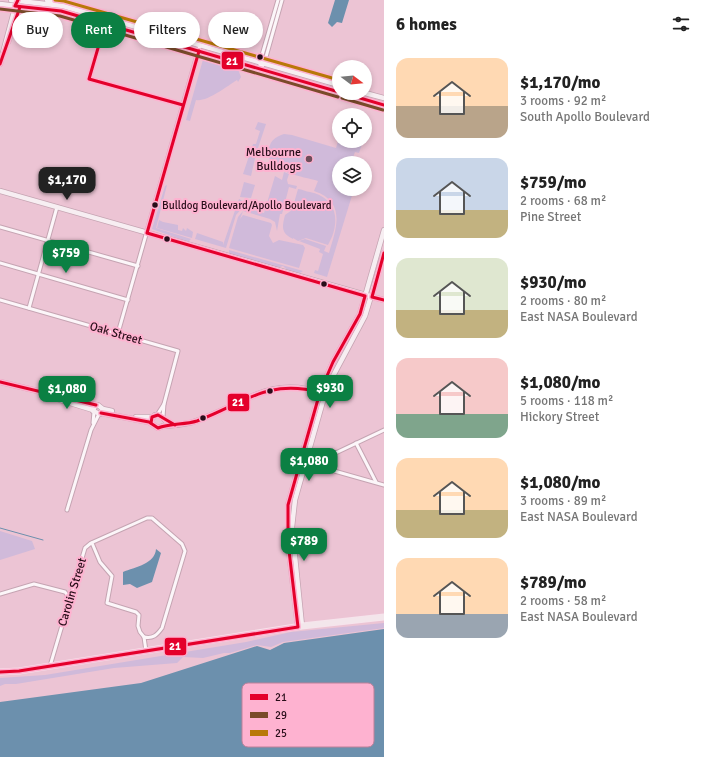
<!DOCTYPE html>
<meta charset="utf-8">
<style>
body{margin:0;font-family:Signika,sans-serif;background:#f2f2f2;color:#222;height:100vh;display:flex;flex-direction:column;font-size:15px;white-space:nowrap}
*{box-sizing:border-box;margin:0}
p{font-size:13px;color:#767676}
.icon{flex:none;width:22px;height:22px;fill:none;stroke:currentColor;stroke-width:2;stroke-linecap:round;stroke-linejoin:round}
.map{position:relative;flex:1;overflow:hidden}
.details{display:flex;flex-direction:column;background:#fff;width:320px}
.details>*{flex:none}
.guide{position:absolute;left:12px;top:12px;width:312px;height:36px;display:flex;gap:8px}
.needle{width:26px;rotate:106deg}
.buttons{position:absolute;left:332px;top:60px;display:grid;gap:8px}
.buttons a{display:grid;place-items:center;width:40px;height:40px;border-radius:50%;background:#fff;box-shadow:0 2px 6px #0003;font-size:20px}
.price{position:absolute;translate:-50% -34px;padding:0 9px;border-radius:8px;background:#0b8043;color:#fff;font-size:13px;line-height:26px;filter:drop-shadow(0 1px 2px #0008)}
.price::after{content:'';position:absolute;left:50%;top:24px;width:12px;height:9px;margin-left:-6px;background:inherit;clip-path:polygon(0 0,100% 0,50% 100%)}
.price.on{background:#222;color:#fff}
ul{padding:0;list-style:none}
li{display:flex;align-items:center;gap:12px;height:100px;padding:0 12px}
li span{display:grid;place-items:center;flex:none;width:112px;height:80px;border-radius:12px;color:#555}
li>.icon{margin-inline-start:auto}
span .icon{width:48px;height:48px;fill:#fffc;stroke-width:1}
li b{font-size:17px}
h2{display:flex;justify-content:space-between;align-items:center;height:48px;padding:0 12px;font-size:17px}
.tag{padding:0 14px;border-radius:18px;background:#fff;box-shadow:0 2px 6px #0003;font-size:14px;line-height:36px}
.tag.on{background:#0b8043;color:#fff}
main{display:flex;flex:1;min-height:0}
.map>svg:first-child{display:block}
.green{fill:#d0bada}
.water{fill:#6c90ad}
.lines{fill:none;stroke-linecap:round;stroke-linejoin:round}
.stream{stroke:#6c90ad;stroke-width:1}
.street-casing{stroke:#c5a4b2;stroke-width:5}
.secondary-casing{stroke:#c5a4b2;stroke-width:6}
.primary-casing{stroke:#f6e4ec;stroke-width:7}
.street{stroke:#fcf6f9;stroke-width:3}
.secondary{stroke:#f7eef2;stroke-width:4.5}
.primary{stroke:#f3e6eb;stroke-width:5}
.bus-1-casing{stroke:#feb2d0;stroke-width:6}
.bus-2-casing{stroke:#feb2d0;stroke-width:6}
.bus-3-casing{stroke:#feb2d0;stroke-width:6}
.bus-1{stroke:#e4002b;stroke-width:3}
.bus-2{stroke:#7a4b2a;stroke-width:3}
.bus-3{stroke:#b97808;stroke-width:3}
.bus-dot{fill:#280d19;stroke:#feb2d0;stroke-width:1.5}
.poi-dot{fill:#6d4d5a;stroke:#feb2d0;stroke-width:1.5}
.labels{text-anchor:middle;stroke-width:4;stroke-linejoin:round;paint-order:stroke}
.bus-label{font-size:11px;fill:#280d19;stroke:#feb2d0;text-anchor:start}
.poi-label{font-size:12px;fill:#280d19;stroke:#feb2d0;text-anchor:end}
.street-label{font-size:12px;fill:#280d19;stroke:#feb2d0}
.key{fill:#feb2d0;stroke:#be8099;stroke-width:1}
.key-label{font-size:11px;fill:#280d19}
.line-badge{stroke:#feb2d0;stroke-width:1.5}
.badge-label{font-size:11px;text-anchor:middle;font-weight:bold;fill:#fff}
</style>
<main>
<div class="map">
<svg width="384" height="757" viewBox="0 0 384 757">
<rect width="100%" height="100%" fill="#ecc4d4"/>
<g class="green">
<path d="M204 56 241 66 239 72 241 77 238 82 237 80C226 87 207 102 196 100L190 121 186 120Z"/>
<polygon points="258,122 266,124 256,154 251,176 243,174 253,144 256,144 260,131 255,129"/>
<path d="M284 134 292 135 336 148 339 138V141H363L359 153 355 152 351 163H339V189H354L327 277 314 273 315 270 318 271 323 254 319 252 320 249 299 241 305 239 326 246 324 251 329 253C336 229 347 202 314 191L318 181C301 176 259 171 270 145 272 139 278 136 284 134Z"/>
<polygon points="284,172 289,174 287,180 288,184 297,186 296,189 289,187 282,214 280,214 277,231 275,222 270,219 243,211 244,208 264,213 275,176 282,180"/>
<polygon points="244,182 255,185 251,198 240,197"/>
<polygon points="167,185 156,228 191,239 188,242 152,229 165,186"/>
<path d="M298 189C302 189 306 192 310 192 338 198 341 223 328 245L306 238 298 241 293 238V239C281 233 282 227 285 215L292 210Z"/>
<polygon points="239,199 244,202 243,207 236,215 226,248 195,239 197,233 223,242 223,245"/>
<polygon points="243,211 240,219 243,215 271,223 272,225 269,236 273,243 279,240 303,245 305,248 299,268 229,248 238,217"/>
<polygon points="159,220 163,222 178,225 178,230 182,231 183,228 186,231 187,228 193,232 192,238 157,228"/>
<polygon points="229,250 303,271 298,274 287,270 283,266 277,268 229,254"/>
<polygon points="0,531 32,541 35,549 0,560"/>
<polygon points="384,623 384,628 283,642 271,647 257,645 230,653 224,653 203,658 183,657 177,663 114,668 16,684 5,684 0,686 0,678 45,675 246,642 291,632"/>
</g>
<g class="water">
<polygon points="335,0 349,0 342,23 337,22 332,27 328,23"/>
<path d="M156 549 161 553 152 582 137 588 130 584 123 585V572C135 567 155 564 156 549Z"/>
<polygon points="384,629 384,757 0,757 0,702 141,683 257,646 270,650 284,643"/>
</g>
<g class="lines">
<polyline class="stream" points="0,528 43,540"/>
<g class="street-casing">
<g id="street">
<polyline points="260,69 264,64 282,0"/>
<polyline points="260,69 260,62 278,0"/>
<polyline points="0,227 138,266"/>
<polyline points="0,263 128,300"/>
<polyline points="0,300 178,351 164,404 163,417"/>
<polyline points="29,308 57,207"/>
<polyline points="118,333 200,45"/>
<polyline points="157,415 164,404"/>
<polyline points="93,423 94,412"/>
<polyline points="356,443 376,482"/>
<polyline points="323,459 384,430"/>
<polyline points="299,461 384,485"/>
<polyline points="67,510 91,430 99,414"/>
<polyline points="92,543 100,562 112,576 107,603 136,612 139,615 138,626 140,632 144,637 146,651"/>
<polyline points="0,594 34,584 65,592 70,599"/>
<path d="M50 666 85 548 91 543 147 518H152L182 544 185 551 162 628C157 635 153 639 144 637"/>
</g>
</g>
<g class="secondary-casing">
<g id="secondary">
<polyline points="11,0 63,6 339,85"/>
<polyline points="47,0 56,3"/>
<polyline points="0,4 61,11 339,92"/>
<polyline points="8,42 20,6"/>
<polyline points="0,64 16,4"/>
<polyline points="343,93 384,105"/>
<polyline points="365,93 384,98"/>
<polyline points="0,191 384,300"/>
<polyline points="0,382 96,405"/>
<polyline points="54,398 93,410"/>
<polyline points="103,409 100,414 93,411 95,406 98,405 103,409 112,411"/>
<path d="M101 413 149 422 158 428 163 426C174 425 186 425 196 421 243 405 269 375 322 393"/>
<polyline points="136,417 152,417"/>
<polyline points="151,420 155,415 160,415 166,421 172,424"/>
<polyline points="302,626 292,527 295,500 325,394 332,378 365,316 384,253"/>
<polyline points="298,627 288,542 288,505 320,392 333,362 360,314 384,230"/>
</g>
</g>
<g class="primary-casing">
<polyline id="primary" points="0,672 19,671 302,626 384,617"/>
</g>
<use href="#street" class="street"/>
<use href="#secondary" class="secondary"/>
<use href="#primary" class="primary"/>
<g class="bus-1-casing">
<g id="bus-1">
<polyline points="18,0 15,6 61,11 339,92"/>
<polyline points="105,24 89,79 183,105"/>
<polyline points="0,64 20,7"/>
<polyline points="343,93 384,105"/>
<polyline points="384,253 372,297 384,300"/>
<polyline points="0,382 96,405"/>
<path d="M101 413 149 422 158 428C170 423 184 425 197 421 245 403 265 379 320 392"/>
<polyline points="151,423 152,417 158,415 175,425"/>
<polyline points="0,672 19,671 298,627 288,542 288,505 320,392 333,362 360,314 365,296 147,233 199,51"/>
</g>
</g>
<g class="bus-2-casing">
<g id="bus-2">
<polyline points="0,9 60,16 338,97"/>
<polyline points="342,98 383,110"/>
</g>
</g>
<g class="bus-3-casing">
<polyline id="bus-3" points="55,0 64,1 339,80"/>
</g>
<use href="#bus-1" class="bus-1"/>
<use href="#bus-2" class="bus-2"/>
<use href="#bus-3" class="bus-3"/>
</g>
<g class="bus-dot">
<circle cx="260" cy="57" r="3.5"/>
<circle cx="155" cy="205" r="3.5"/>
<circle cx="167" cy="239" r="3.5"/>
<circle cx="324" cy="284" r="3.5"/>
<circle cx="270" cy="391" r="3.5"/>
<circle cx="203" cy="418" r="3.5"/>
</g>
<circle class="poi-dot" cx="309" cy="159" r="4"/>
<g class="labels">
<g class="bus-label">
<text x="162" y="209">Bulldog Boulevard/Apollo Boulevard</text>
</g>
<g class="poi-label">
<text x="301" y="156">Melbourne<tspan x="301" dy="14">Bulldogs</tspan></text>
</g>
<g class="street-label">
<text transform="translate(116 333) rotate(16)" y="4">Oak Street</text>
<text transform="translate(72 592) rotate(-73)" y="4">Carolin Street</text>
</g>
</g>
<rect x="242" y="683" width="132" height="64" rx="6" class="key"/>
<rect x="250" y="694" width="18" height="6" fill="#e4002b"/>
<rect x="250" y="712" width="18" height="6" fill="#7a4b2a"/>
<rect x="250" y="730" width="18" height="6" fill="#b97808"/>
<g class="key-label">
<text x="275" y="701">21</text>
<text x="275" y="719">29</text>
<text x="275" y="737">25</text>
</g>
<g class="line-badge">
<rect x="221" y="51" width="23" height="19" rx="4" fill="#e4002b"/>
<rect x="227" y="393" width="23" height="19" rx="4" fill="#e4002b"/>
<rect x="164" y="637" width="23" height="19" rx="4" fill="#e4002b"/>
</g>
<g class="badge-label">
<text x="232" y="65">21</text>
<text x="238" y="406">21</text>
<text x="175" y="650">21</text>
</g>
</svg>
<div class="buttons">
<a><svg class="needle" viewBox="-14 -14 28 28"><path d="M0-13l5 13h-10z" fill="#e53935"/><path d="M0 13l5-13h-10z" fill="#767676"/></svg></a>
<a><svg class="icon" aria-label="locate" viewBox="0 0 24 24"><circle cx="12" cy="12" r="6"/><path d="M12 2v4M12 18v4M2 12h4M18 12h4"/></svg></a>
<a><svg class="icon" aria-label="layers" viewBox="0 0 24 24"><path d="M12 4l9 5-9 5-9-5zM3 14l9 5 9-5"/></svg></a>
</div>
<b class="price on" style="left:67px;top:201px">$1,170</b>
<b class="price" style="left:66px;top:274px">$759</b>
<b class="price" style="left:330px;top:409px">$930</b>
<b class="price" style="left:67px;top:410px">$1,080</b>
<b class="price" style="left:309px;top:482px">$1,080</b>
<b class="price" style="left:304px;top:562px">$789</b>
<div class="guide">
<a class="tag">Buy</a>
<a class="tag on">Rent</a>
<a class="tag">Filters</a>
<a class="tag">New</a>
</div>
</div>
<section class="details">
<h2>6 homes<svg class="icon" aria-label="filters" viewBox="0 0 24 24"><path d="M4 7h16M4 17h16"/><circle cx="9" cy="7" r="2"/><circle cx="15" cy="17" r="2"/></svg></h2>
<ul>
<li><span style="background:linear-gradient(#ffd9b3 60%,#b9a48a 0)"><svg class="icon" aria-label="home" viewBox="0 0 24 24"><path d="M3 11l9-7 9 7M6 9v11h12V9"/></svg></span><div><b>$1,170/mo</b><p>3 rooms · 92 m²</p><p>South Apollo Boulevard</p></div></li>
<li><span style="background:linear-gradient(#c9d6e8 65%,#c2b280 0)"><svg class="icon" aria-label="home" viewBox="0 0 24 24"><path d="M3 11l9-7 9 7M6 9v11h12V9"/></svg></span><div><b>$759/mo</b><p>2 rooms · 68 m²</p><p>Pine Street</p></div></li>
<li><span style="background:linear-gradient(#dfe7d0 65%,#c2b280 0)"><svg class="icon" aria-label="home" viewBox="0 0 24 24"><path d="M3 11l9-7 9 7M6 9v11h12V9"/></svg></span><div><b>$930/mo</b><p>2 rooms · 80 m²</p><p>East NASA Boulevard</p></div></li>
<li><span style="background:linear-gradient(#f6c9c9 70%,#7fa58c 0)"><svg class="icon" aria-label="home" viewBox="0 0 24 24"><path d="M3 11l9-7 9 7M6 9v11h12V9"/></svg></span><div><b>$1,080/mo</b><p>5 rooms · 118 m²</p><p>Hickory Street</p></div></li>
<li><span style="background:linear-gradient(#ffd9b3 65%,#c2b280 0)"><svg class="icon" aria-label="home" viewBox="0 0 24 24"><path d="M3 11l9-7 9 7M6 9v11h12V9"/></svg></span><div><b>$1,080/mo</b><p>3 rooms · 89 m²</p><p>East NASA Boulevard</p></div></li>
<li><span style="background:linear-gradient(#ffd9b3 70%,#9aa5b1 0)"><svg class="icon" aria-label="home" viewBox="0 0 24 24"><path d="M3 11l9-7 9 7M6 9v11h12V9"/></svg></span><div><b>$789/mo</b><p>2 rooms · 58 m²</p><p>East NASA Boulevard</p></div></li>
</ul>
</section>
</main>
